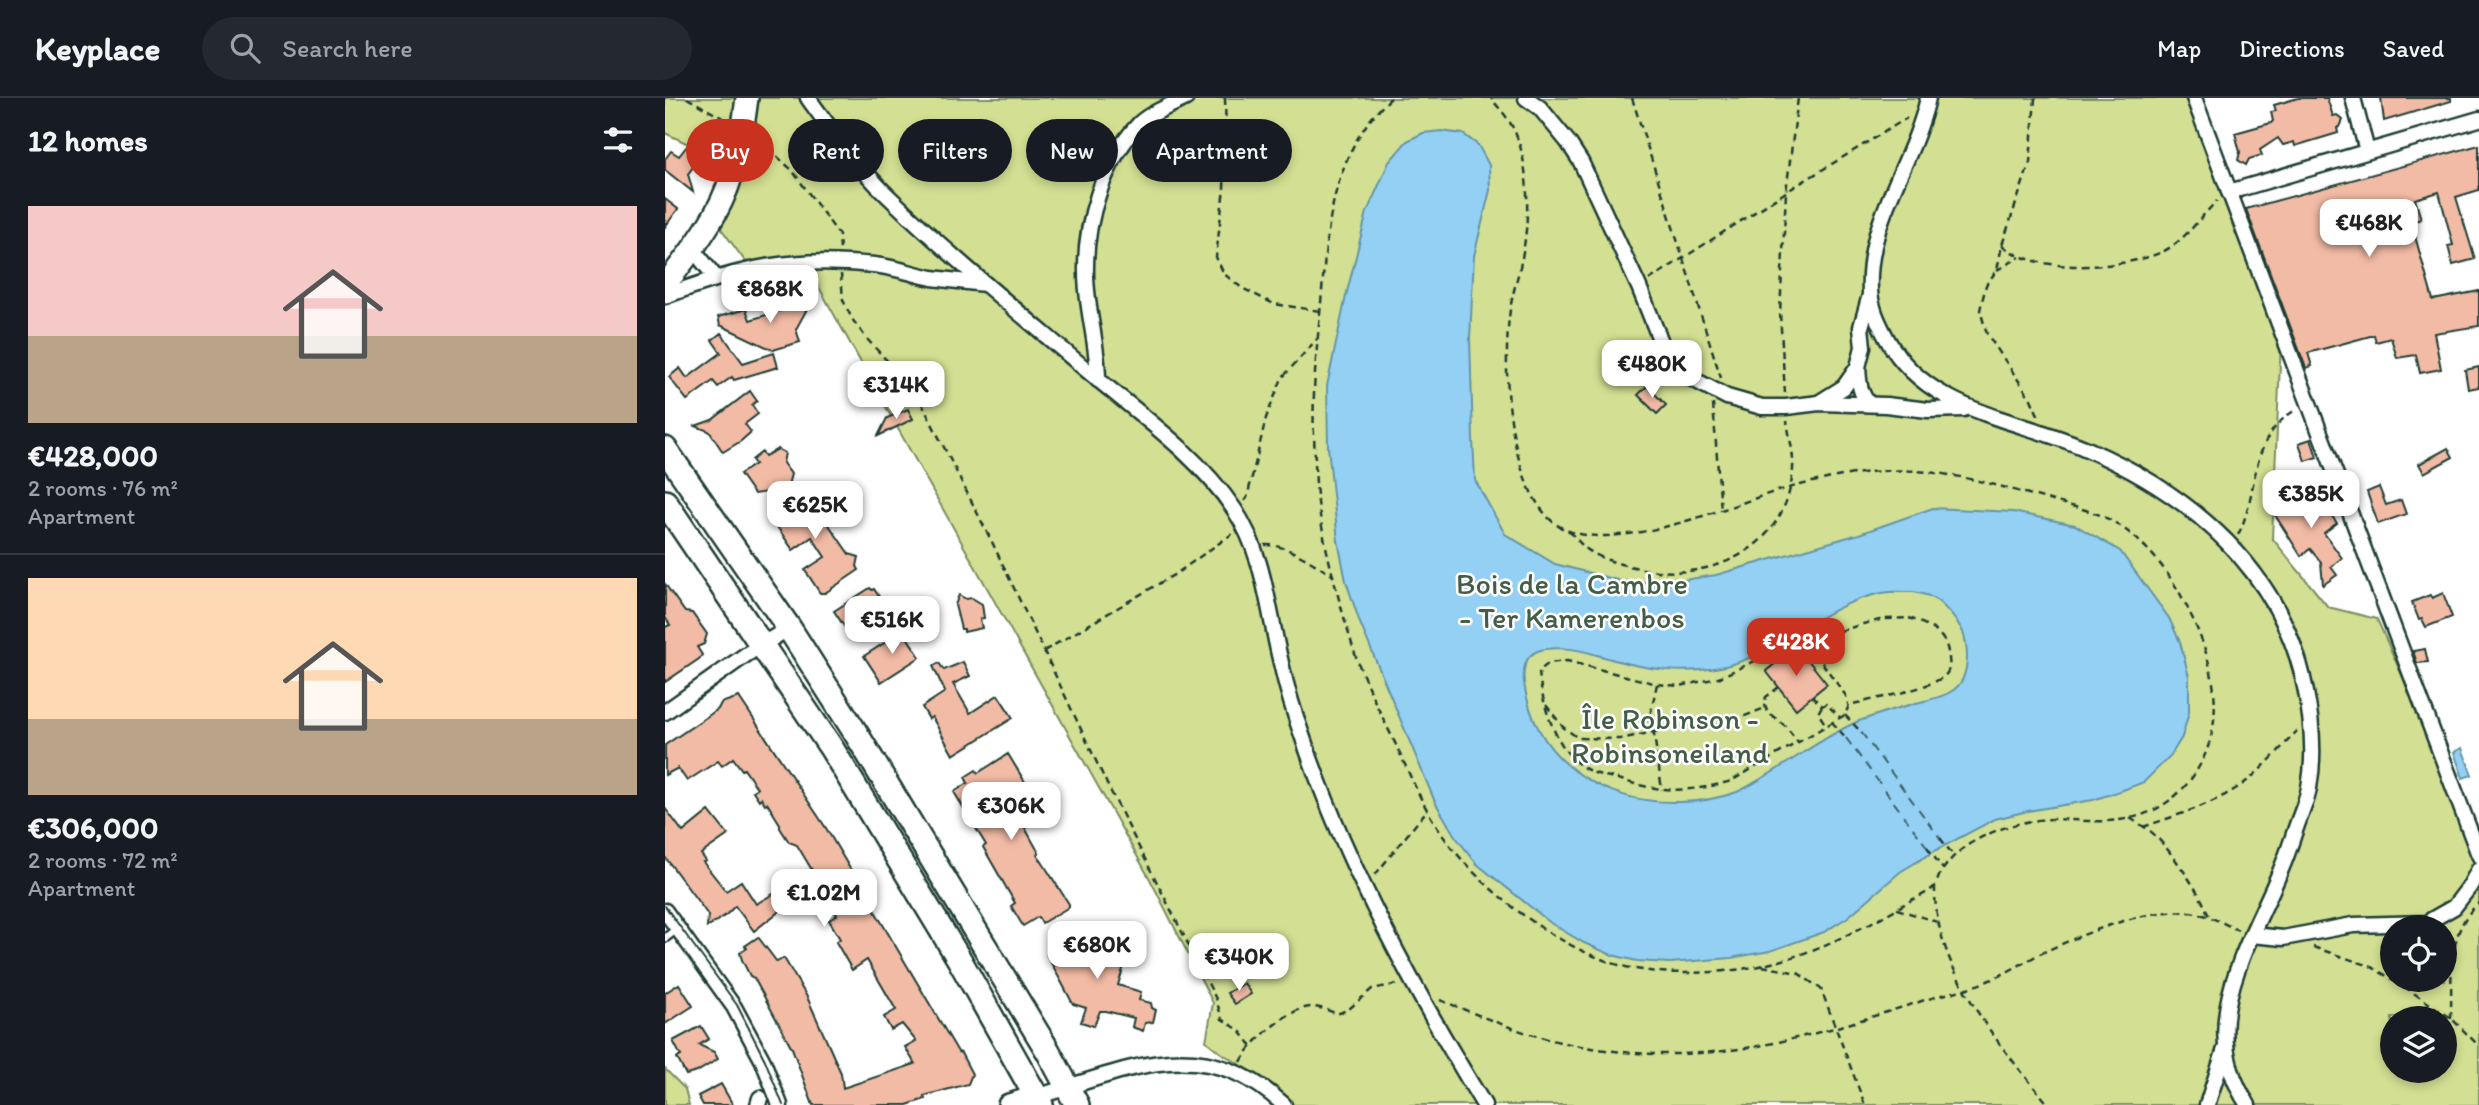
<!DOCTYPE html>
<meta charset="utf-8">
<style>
body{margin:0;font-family:Itim,sans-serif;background:#242831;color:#f1f3f6;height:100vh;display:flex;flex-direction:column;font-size:26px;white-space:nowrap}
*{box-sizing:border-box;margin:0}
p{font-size:23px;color:#9ea1a6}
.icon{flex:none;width:38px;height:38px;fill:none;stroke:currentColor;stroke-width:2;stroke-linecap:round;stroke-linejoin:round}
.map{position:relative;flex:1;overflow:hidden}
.panel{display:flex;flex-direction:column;background:#171b24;width:665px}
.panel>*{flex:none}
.hud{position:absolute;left:21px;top:21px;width:665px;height:63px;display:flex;gap:14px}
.buttons{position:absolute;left:1715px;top:817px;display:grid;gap:14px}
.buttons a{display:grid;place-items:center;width:77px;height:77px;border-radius:50%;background:#171b24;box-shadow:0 4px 10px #0003;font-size:35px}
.price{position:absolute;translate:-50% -60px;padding:0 16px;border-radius:14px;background:#fff;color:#222;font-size:23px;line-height:46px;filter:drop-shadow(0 2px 4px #0008)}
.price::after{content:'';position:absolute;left:50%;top:42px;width:21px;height:16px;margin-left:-10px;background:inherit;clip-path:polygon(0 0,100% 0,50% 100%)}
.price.selected{background:#c8321e;color:#fff}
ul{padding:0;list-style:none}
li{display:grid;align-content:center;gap:14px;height:371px;padding:0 28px}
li+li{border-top:2px solid #363941}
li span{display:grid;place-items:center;height:217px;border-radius:0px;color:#555}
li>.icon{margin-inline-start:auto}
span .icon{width:126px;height:126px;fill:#fffc;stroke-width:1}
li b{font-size:30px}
h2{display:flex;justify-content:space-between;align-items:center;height:84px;padding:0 28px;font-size:30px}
.tag{padding:0 24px;border-radius:32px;background:#171b24;box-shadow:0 4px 10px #0003;font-size:24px;line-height:63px}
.tag.selected{background:#c8321e;color:#fff}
header{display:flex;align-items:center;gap:42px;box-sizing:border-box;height:98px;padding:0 35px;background:#171b24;border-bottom:2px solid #363941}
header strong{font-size:33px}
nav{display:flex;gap:38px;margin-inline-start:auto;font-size:24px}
.search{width:490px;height:63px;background:#242831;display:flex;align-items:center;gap:18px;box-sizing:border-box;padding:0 24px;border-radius:38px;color:#9ea1a6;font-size:26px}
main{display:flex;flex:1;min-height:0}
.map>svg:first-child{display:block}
.green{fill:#d3df92;stroke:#798e63;stroke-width:2;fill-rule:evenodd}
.water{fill:#93d0f4;stroke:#6595a7;stroke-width:2;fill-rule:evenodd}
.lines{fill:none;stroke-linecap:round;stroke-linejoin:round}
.ferry{stroke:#3c6264;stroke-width:2;stroke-dasharray:9 7;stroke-linecap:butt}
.building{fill:#f2bba5;stroke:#1f3d34;stroke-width:2}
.lane-casing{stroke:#1f3d34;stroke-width:12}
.street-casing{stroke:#1f3d34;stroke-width:19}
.secondary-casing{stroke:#1f3d34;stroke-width:26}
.primary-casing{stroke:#1f3d34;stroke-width:28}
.path{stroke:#1f3d34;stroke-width:2.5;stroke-dasharray:7 5;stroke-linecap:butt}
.lane{stroke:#fff;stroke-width:7}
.street{stroke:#fff;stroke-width:14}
.secondary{stroke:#fff;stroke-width:21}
.primary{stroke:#fff;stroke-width:23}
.tram{stroke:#1f3d34;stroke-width:2}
.labels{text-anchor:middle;stroke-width:5;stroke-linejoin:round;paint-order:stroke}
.park-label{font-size:30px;fill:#435d47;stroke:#fff}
</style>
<header>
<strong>Keyplace</strong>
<div class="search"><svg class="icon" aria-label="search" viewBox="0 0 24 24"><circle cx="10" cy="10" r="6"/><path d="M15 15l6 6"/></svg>Search here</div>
<nav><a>Map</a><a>Directions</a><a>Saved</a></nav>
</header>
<main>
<section class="panel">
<h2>12 homes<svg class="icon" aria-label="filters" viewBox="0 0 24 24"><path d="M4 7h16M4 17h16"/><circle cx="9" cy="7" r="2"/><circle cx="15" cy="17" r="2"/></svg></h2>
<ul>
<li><span style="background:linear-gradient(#f6c9c9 60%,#b9a48a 0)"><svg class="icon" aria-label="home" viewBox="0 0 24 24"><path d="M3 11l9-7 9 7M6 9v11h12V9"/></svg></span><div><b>€428,000</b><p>2 rooms · 76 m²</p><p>Apartment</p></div></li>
<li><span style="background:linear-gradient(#ffd9b3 65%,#b9a48a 0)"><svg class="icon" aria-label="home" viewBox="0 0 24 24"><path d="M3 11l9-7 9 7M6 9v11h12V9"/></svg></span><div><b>€306,000</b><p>2 rooms · 72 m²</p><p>Apartment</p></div></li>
</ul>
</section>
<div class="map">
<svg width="1814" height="1007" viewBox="0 0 1814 1007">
<rect width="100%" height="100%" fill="#fff"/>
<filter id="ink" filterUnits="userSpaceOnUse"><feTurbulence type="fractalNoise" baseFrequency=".0143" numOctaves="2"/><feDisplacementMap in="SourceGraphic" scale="14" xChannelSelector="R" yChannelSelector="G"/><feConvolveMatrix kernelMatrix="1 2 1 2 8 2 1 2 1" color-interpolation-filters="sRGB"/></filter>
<g filter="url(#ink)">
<g class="green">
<path d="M0 0H1523L1616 244 1607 440 1663 509 1712 521 1770 652 1809 767 1814 768V1007H625L603 983 556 955 541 943 548 905 486 783 147 177 80 163 41 110 53 83 51 59 0 35ZM1727 830H1780V882H1727ZM1727 920H1780V973H1727Z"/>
<polygon points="0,971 20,991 24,1007 0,1007"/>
</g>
<g class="water">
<path d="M776 33 798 36 813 47 824 67 825 92 809 158 805 240 808 341 810 382 840 436 890 466 956 483 999 485 1051 477 1194 436 1268 410 1348 414 1410 427 1455 453 1504 520 1515 544 1524 579V614L1517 639 1506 657 1479 684 1458 692 1428 702 1363 713 1330 721 1275 750 1235 774 1183 819 1159 834 1105 853 1066 860 1005 865 972 863 947 857 919 845 887 826 812 766 790 738 770 704 695 525 681 483 673 443 663 349 662 288 681 198 702 114 724 64 742 43 758 35ZM1249 494C1258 496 1267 498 1274 504 1281 510 1294 525 1298 534 1304 552 1305 582 1287 593 1277 600 1262 602 1251 605 1232 610 1213 616 1194 623 1161 637 1132 660 1101 678 1092 683 1082 690 1072 694 1055 700 1033 704 1014 704 946 706 879 670 862 600 859 588 855 569 865 558 877 544 917 552 932 557 977 571 1024 580 1071 565 1122 548 1163 505 1217 495 1227 493 1239 494 1249 494Z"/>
<polygon points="1797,650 1807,677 1798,680 1789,654"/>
</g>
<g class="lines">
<g class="ferry">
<polyline points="1196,634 1275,740"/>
<polyline points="1181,640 1262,749"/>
</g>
</g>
<g class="building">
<polygon points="1633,0 1662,0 1668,18 1672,17 1678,22 1675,29 1672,30 1673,35 1630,48 1629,44 1618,47 1613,40 1595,52 1597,57 1584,61 1581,67 1573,62 1575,54 1570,35 1606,25 1608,23 1606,14 1611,13 1609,7"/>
<polygon points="1716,0 1786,0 1786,3 1719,23"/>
<polygon points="1814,47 1814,92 1791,99 1810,161 1788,167 1783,148 1788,147 1774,94 1750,101 1756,121 1746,124 1768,202 1814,193 1814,228 1769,235 1776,271 1755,275 1751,257 1732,260 1726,240 1711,244 1709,237 1643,255 1647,268 1641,270 1581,111"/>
<polygon points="22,48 36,58 23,76 28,94 0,72 0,61 6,53 14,58"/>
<polygon points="0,101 13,111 0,129"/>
<polygon points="135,194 148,200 131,231 135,244 108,252 55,227 53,219 81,211 85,222 127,209"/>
<polygon points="56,235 78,265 109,255 113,269 69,282 67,279 53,289 48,283 22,302 4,279 15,270 22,280 56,255 47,242"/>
<polygon points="1814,269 1814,289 1803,291 1800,272"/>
<polygon points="982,288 1001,307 992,316 973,297"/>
<polygon points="85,293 92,303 87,307 93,316 80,326 86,334 76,343 58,354 44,333 30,328 47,322"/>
<polygon points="243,311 248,321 213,338 222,320"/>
<polygon points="1646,341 1652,359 1640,363 1634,345"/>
<polygon points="1783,350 1788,359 1759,375 1754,366"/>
<polygon points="113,351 120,355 118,365 126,376 122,391 89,396 75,376 90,366 87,362 97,354 100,358"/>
<polygon points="1714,389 1721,407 1736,402 1741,416 1713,426 1702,394"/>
<polygon points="1646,390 1672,425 1659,435 1677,460 1666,469 1672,477 1658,487 1656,464 1645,451 1636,458 1610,417"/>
<polygon points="140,392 184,456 194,459 192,468 194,472 160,495 155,495 140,472 160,459 147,439 128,452 104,417"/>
<polygon points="0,486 20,514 27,515 42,536 39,546 32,549 37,557 34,561 0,584 0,529 5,527 0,519"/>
<polygon points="205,490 207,492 209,491 223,512 221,514 222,516 187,540 169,513"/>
<polygon points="1778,495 1787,519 1761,529 1757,521 1754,522 1747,504 1765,497 1767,500"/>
<polygon points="294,497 301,501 307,500 317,506 319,520 315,521 317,530 299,534 299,531 296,531 290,507"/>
<polygon points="238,533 255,559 216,584 199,558"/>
<polygon points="1132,548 1162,586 1131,611 1101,573"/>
<polygon points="1760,551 1763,564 1752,565 1748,553"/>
<polygon points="298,564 305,578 288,586 305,615 333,597 348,620 288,657 267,619 264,621 257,609 280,594 268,568 274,565 279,572"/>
<polygon points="74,599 161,730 293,954 296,955 307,976 303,986 259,998 260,1001 242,1007 148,1007 127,950 89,880 85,878 77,862 75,855 82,850 80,848 93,839 112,864 119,860 142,899 176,975 178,990 250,966 240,949 251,943 237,926 226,932 219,919 231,912 202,862 187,872 171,844 175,841 164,822 172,817 151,783 153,782 132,747 124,744 115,730 115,726 102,705 100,706 96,700 94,702 88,693 92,690 79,671 77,672 68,660 57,668 53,663 22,683 13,670 0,677 0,647 53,611 56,605"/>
<polygon points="343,656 363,689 333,707 348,731 355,727 359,728 374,755 372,756 404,806 404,809 377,825 373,819 358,828 346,808 350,805 318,749 321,747 289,694 303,685 300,679 311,672 313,675"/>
<polygon points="0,710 18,734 44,713 63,737 36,756 41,763 38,764 61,793 76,783 91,806 115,792 125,805 89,833 70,808 61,817 42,829 43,817 0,759"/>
<polygon points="424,833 437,853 450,857 458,871 453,887 476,894 474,902 486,905 487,910 491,912 488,924 480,925 478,933 467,929 469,920 441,913 435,913 429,928 416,924 421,910 408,906 382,857 395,849 387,836 403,838 407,842"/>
<polygon points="579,885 586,896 570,906 562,895"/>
<polygon points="14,886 28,908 0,926 0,895"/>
<polygon points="36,928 44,941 34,947 49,954 53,961 32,974 21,977 12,960 16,958 8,943"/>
<polygon points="56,986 68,1007 38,1007 33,998"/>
</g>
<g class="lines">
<g class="lane-casing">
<polyline id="lane" points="0,840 12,831"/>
</g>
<g class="street-casing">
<g id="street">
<path d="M143 0C167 33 192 68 222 97 286 159 356 216 424 274 474 316 532 356 569 411 600 457 603 513 616 565 622 592 630 618 639 643 683 771 749 892 819 1007"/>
<polyline points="861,0 875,10 903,44 916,64 974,189 1002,259 1016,275 1062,299 1097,309 1121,309 1154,305 1221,307 1263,312 1299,311"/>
<path d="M1263 0C1248 67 1201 122 1205 193 1206 210 1214 226 1222 241 1263 315 1352 320 1422 351 1527 397 1617 473 1640 589 1647 622 1650 657 1644 690 1642 703 1636 715 1632 727 1627 741 1623 755 1617 769 1586 846 1528 925 1583 1007"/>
<polyline points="1529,0 1814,757"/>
<polyline points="1688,0 1702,53"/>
<polyline points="1564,94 1814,21"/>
<polyline points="28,151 51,180"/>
<path d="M0 198C76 170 128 158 209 167 229 169 248 176 267 180 285 182 303 184 320 186"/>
<path d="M1193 269C1194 283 1194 295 1204 306"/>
<path d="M433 282C433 245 421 211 421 175 420 123 438 64 474 26 485 15 507 7 521 0"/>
<polyline points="1155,304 1179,289 1193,269 1198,249 1196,229 1205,197"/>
<polyline points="0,614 82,556 124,530"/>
<polyline points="0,813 69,909 98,963 115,1007"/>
<polyline points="1586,837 1618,840 1688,827 1761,825 1789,809 1805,788 1814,771"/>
<path d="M371 999C463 972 537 931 619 1007"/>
<polyline points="93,1007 95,1000"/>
<polyline points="1542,1007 1560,951"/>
</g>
</g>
<g class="secondary-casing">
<g id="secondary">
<path d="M0 187C18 164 36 141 50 116 70 81 77 39 82 0"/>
<polyline points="344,1007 371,999"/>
</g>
</g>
<g class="primary-casing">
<g id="primary">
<polyline points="0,351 124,530 192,637 383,953 412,1007"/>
<polyline points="0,404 167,651 294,861 376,1007"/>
</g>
</g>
<g class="path">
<polyline points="22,0 61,22"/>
<polyline points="560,0 561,40 559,90 551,159 559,176 577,190 609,206 655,213"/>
<path d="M726 0C666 53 662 131 656 205 652 249 647 293 649 338 650 357 650 378 652 397 658 446 675 508 690 556 701 588 718 620 733 651 747 682 761 715 781 742 820 795 897 853 961 869 1000 878 1054 876 1094 868 1147 857 1197 831 1243 804 1251 799 1262 796 1269 789 1272 785 1273 780 1275 776 1284 762 1293 753 1306 745 1332 730 1361 721 1391 721 1416 722 1440 726 1465 720 1490 715 1510 702 1526 681 1564 629 1551 568 1524 513 1506 475 1476 435 1435 417 1417 410 1397 406 1378 400 1327 386 1272 369 1218 373 1184 375 1150 383 1116 392 1064 407 936 464 888 424 842 384 837 268 845 212 848 192 855 173 858 154 865 117 865 55 844 23 839 15 832 8 826 0"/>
<polyline points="967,0 1056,280"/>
<polyline points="1370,0 1365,64 1337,147 1332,172 1321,187 1315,212 1322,236 1366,301 1374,319"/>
<polyline points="94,42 127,72 174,137 175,152"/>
<path d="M1337 147C1371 177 1458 171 1497 154 1520 143 1534 120 1552 103"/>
<polyline points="1332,172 1355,159"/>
<polyline points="176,176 178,202 187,221 202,241 251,294 328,446 442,686 551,901 557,921 574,932 587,948"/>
<polyline points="984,182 1121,94 1242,20"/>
<polyline points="1120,295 1115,215 1121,94 1133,0"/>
<polyline points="1048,306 1056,413"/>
<polyline points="579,403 582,400 601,320 617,280 652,241"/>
<path d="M904 433C910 439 916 447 923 452 936 461 954 466 969 469 1041 487 1122 454 1128 371 1129 355 1124 338 1122 323"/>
<path d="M1573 437C1596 391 1581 341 1632 311"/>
<path d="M600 447C623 446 650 467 669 478"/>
<path d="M1244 520C1261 526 1280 534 1283 554 1284 560 1286 569 1282 575 1272 590 1203 602 1184 607L1180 617 1066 683C1029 694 996 695 960 683 948 679 934 678 923 672 892 657 876 605 874 573L884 565 902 563 992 586 1015 588 1053 580 1111 553 1198 526 1219 521Z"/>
<polyline points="1143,545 1181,598 1183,606"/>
<polyline points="379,553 512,475 567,436"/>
<polyline points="992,586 984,622 989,636 997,692"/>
<path d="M1114 589 1101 599C1096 614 1108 617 1118 626 1124 631 1128 638 1133 644"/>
<polyline points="1147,598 1157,608 1161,606 1175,619"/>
<polyline points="881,607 898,629 913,640 955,641 1023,627 1057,627 1100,610"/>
<polyline points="1157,608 1153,615 1161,627"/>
<polyline points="1180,617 1196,634"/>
<polyline points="1167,624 1181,640"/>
<path d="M1465 720C1471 724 1478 728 1484 732 1501 745 1539 799 1544 819"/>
<path d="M1478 729C1512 717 1548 707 1578 686 1598 671 1615 651 1632 633"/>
<polyline points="1275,740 1288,757"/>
<polyline points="1262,749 1278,771"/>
<polyline points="710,777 763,711"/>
<path d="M1270 788C1268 870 1334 947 1384 1007"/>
<polyline points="1232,811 1272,824"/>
<polyline points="1648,849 1705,868 1727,881"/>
<polyline points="1097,868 1133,875 1156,891 1200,1007"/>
<polyline points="1729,882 1786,920 1814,948"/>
<path d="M775 902C814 917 854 935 895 944 945 955 997 959 1048 954 1119 948 1186 925 1254 904 1277 896 1302 892 1325 882 1344 874 1362 862 1381 853 1420 835 1481 810 1523 814 1541 815 1557 825 1573 832"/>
<path d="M1786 920C1787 882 1781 832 1814 805"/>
<path d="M576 964C586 944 622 911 645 909 655 909 663 912 672 916L684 911 707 891 733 886"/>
</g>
<use href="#lane" class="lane"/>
<use href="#street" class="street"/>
<use href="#secondary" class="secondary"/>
<use href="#primary" class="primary"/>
<polyline class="tram" points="0,808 72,907 100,962 118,1007"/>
</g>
</g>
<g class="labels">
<g class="park-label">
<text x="907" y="496">Bois de la Cambre<tspan x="907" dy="34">- Ter Kamerenbos</tspan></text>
<text x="1005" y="631">Île Robinson -<tspan x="1005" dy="34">Robinsoneiland</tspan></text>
</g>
</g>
</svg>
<div class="buttons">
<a><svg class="icon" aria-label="locate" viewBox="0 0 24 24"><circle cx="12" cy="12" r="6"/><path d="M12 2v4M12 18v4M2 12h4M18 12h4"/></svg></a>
<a><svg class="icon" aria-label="layers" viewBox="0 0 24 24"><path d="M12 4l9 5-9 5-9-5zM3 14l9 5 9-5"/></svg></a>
</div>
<b class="price" style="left:1704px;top:161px">€468K</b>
<b class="price" style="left:105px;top:227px">€868K</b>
<b class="price" style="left:987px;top:302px">€480K</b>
<b class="price" style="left:231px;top:323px">€314K</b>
<b class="price" style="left:1646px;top:432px">€385K</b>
<b class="price" style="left:150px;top:443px">€625K</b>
<b class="price" style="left:227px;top:558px">€516K</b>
<b class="price selected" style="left:1131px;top:580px">€428K</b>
<b class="price" style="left:346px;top:744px">€306K</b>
<b class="price" style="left:159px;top:831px">€1.02M</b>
<b class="price" style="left:432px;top:883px">€680K</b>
<b class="price" style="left:574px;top:895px">€340K</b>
<div class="hud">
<a class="tag selected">Buy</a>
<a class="tag">Rent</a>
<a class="tag">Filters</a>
<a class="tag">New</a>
<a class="tag">Apartment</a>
</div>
</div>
</main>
